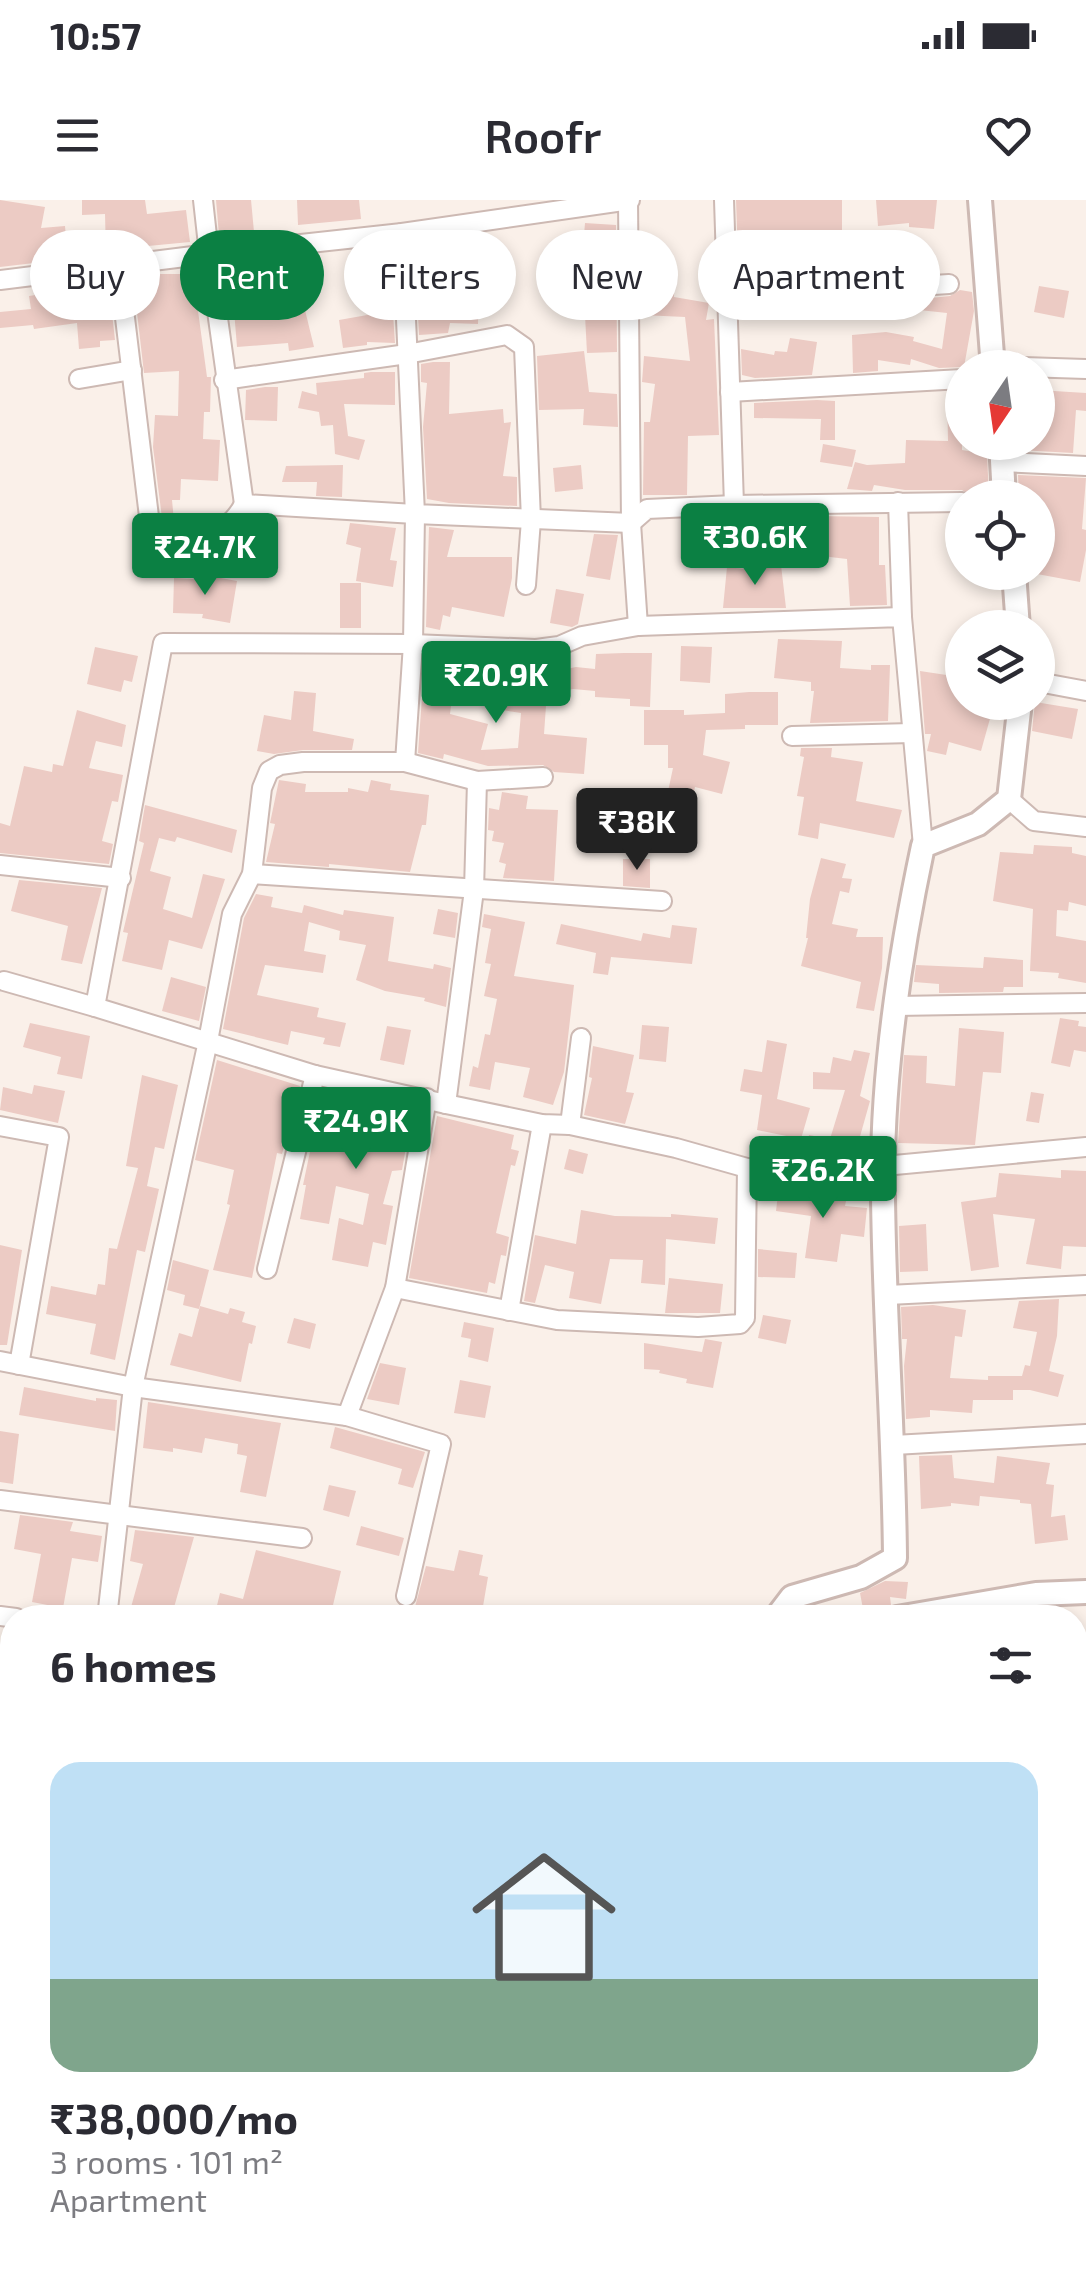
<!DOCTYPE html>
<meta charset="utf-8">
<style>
body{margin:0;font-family:"Exo 2",sans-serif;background:#f2f2f3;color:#2b2b33;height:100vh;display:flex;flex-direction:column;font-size:38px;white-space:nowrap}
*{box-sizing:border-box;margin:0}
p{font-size:32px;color:#7c7c81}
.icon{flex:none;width:55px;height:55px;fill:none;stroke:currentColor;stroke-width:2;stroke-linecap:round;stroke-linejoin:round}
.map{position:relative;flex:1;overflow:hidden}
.sheet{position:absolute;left:0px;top:1405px;width:1088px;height:672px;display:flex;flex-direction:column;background:#fff;border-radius:40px 40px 0 0;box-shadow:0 5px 15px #0003}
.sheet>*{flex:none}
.banner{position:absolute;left:30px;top:30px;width:1028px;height:90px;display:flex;gap:20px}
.needle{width:65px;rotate:193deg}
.fabs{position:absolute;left:945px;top:150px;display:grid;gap:20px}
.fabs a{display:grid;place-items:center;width:110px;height:110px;border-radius:50%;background:#fff;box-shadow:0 5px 15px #0003;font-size:50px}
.price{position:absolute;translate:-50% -85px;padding:0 22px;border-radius:10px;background:#0b8043;color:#fff;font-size:32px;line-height:65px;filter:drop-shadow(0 2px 5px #0008)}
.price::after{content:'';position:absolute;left:50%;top:60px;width:30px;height:22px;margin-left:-15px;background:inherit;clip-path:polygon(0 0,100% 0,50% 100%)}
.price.selected{background:#222;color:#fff}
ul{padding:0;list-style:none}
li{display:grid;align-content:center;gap:20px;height:530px;padding:0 50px}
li+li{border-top:2px solid #e1e1e2}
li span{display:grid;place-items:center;height:310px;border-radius:30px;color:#555}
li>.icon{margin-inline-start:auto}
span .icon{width:180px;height:180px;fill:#fffc;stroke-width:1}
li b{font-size:42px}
h2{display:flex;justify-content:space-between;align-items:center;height:120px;padding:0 50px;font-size:42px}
.tag{padding:0 35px;border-radius:45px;background:#fff;box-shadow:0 5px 15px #0003;font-size:35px;line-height:90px}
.tag.selected{background:#0b8043;color:#fff}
.status{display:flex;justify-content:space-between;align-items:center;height:70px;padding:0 50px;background:#fff;direction:ltr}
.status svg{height:28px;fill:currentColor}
header{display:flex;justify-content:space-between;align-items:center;height:130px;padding:0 50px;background:#fff;font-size:45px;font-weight:600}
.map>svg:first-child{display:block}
.building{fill:#eccbc4}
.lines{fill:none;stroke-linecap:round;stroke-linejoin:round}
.minor-casing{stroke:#cdb9b3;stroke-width:22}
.tertiary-casing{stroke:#cdb9b3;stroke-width:28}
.minor{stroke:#fff;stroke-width:18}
.tertiary{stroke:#fff;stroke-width:22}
</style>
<div class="status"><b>10:57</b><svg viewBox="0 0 49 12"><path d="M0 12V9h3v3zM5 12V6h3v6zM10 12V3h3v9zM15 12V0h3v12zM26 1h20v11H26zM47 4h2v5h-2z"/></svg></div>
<header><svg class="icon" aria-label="menu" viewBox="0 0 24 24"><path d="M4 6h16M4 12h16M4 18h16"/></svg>Roofr<svg class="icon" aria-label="heart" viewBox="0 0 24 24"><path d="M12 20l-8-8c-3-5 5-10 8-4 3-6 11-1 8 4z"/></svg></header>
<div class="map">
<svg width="1086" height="2077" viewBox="0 0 1086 2077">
<rect width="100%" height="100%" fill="#faf0e9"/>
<g class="building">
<polygon points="0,0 45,7 41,28 65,26 68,59 0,67"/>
<polygon points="82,0 145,0 147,14 186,10 190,42 127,48 127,52 106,54 105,14 82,15"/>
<polygon points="216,0 251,0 254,32 219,35"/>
<polygon points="297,0 359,0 361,19 298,25"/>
<polygon points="736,0 842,0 842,33 781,31 778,86 739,85"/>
<polygon points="876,0 937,0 934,29 909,27 909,23 878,26"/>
<polygon points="585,23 616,25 617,152 587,153 582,59"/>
<polygon points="390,50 392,78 352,80 350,53"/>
<polygon points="649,59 675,61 674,97 709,103 706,120 714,119 719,235 688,236 687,295 643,295 644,222 650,222 655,184 642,182 644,156 690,161 685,117 642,115 641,92 646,92"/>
<polygon points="886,61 915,67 914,74 883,77"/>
<polygon points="271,65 272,73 302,70 305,110 314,147 289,151 288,143 237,147 233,98 229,98 226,70"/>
<polygon points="159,74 193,74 207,177 211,177 210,212 204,212 203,239 220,240 218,281 181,279 180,300 172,300 174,321 167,322 162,318 153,247 155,215 178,216 179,171 144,173 133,78"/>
<polygon points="93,86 109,87 115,140 100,141 100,147 79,149 77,123 34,129 33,125 0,128 0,112 31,109 29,96"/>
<polygon points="1039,86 1069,91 1064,118 1034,112"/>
<polygon points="425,88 459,93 459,89 479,90 478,124 450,123 448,133 419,135 418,115"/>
<polygon points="960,90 972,92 974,111 964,167 939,168 911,159 910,165 878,160 878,171 853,173 852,135 886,132 914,137 913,141 942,149 947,113 910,109 911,100 950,96"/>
<polygon points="373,114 393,114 395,143 367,142 367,145 343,148 339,120"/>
<polygon points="790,138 817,142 812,175 755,178 742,175 741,149 774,155 775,151 787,152"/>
<polygon points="584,151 589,192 617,194 618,227 583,225 584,209 539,210 537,156"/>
<polygon points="433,162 450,162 449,214 503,209 504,223 511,222 503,276 517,277 517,306 449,303 427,299 423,227 427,183 421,182 421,164"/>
<polygon points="371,172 395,172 395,205 344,204 348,236 365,240 359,260 335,254 333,225 321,226 319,212 298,208 302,191 317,195 316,183 364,178 364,173"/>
<polygon points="265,187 278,187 277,221 245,220 246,190"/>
<polygon points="1038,190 1086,193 1086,211 1076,210 1073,253 1019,250 1019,242 1038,242"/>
<polygon points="947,192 962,192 962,250 987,254 989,297 973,297 962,290 905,290 874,285 872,291 847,289 855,262 867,265 905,263 906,240 948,241"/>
<polygon points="817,200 835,201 835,240 820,240 821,219 754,218 754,203"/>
<polygon points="823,244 856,250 852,267 820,262"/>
<polygon points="343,265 342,297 316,296 317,282 282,282 286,266"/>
<polygon points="581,265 583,289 555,292 553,268"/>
<polygon points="1018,275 1086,278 1082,329 1086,330 1086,350 1080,382 1037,374 1043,343 1038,338 1038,298 1019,295"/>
<polygon points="817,316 879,317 879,365 885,365 887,405 850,406 847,359 813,355"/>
<polygon points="350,323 396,328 390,360 397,361 393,387 356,381 361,348 346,344"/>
<polygon points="429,327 454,330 447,357 512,357 512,378 504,417 452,407 450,417 443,415 440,430 426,427"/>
<polygon points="594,334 618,335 610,380 586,376"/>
<polygon points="781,365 786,408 723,408 727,367 745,369"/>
<polygon points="210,376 237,381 230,423 202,418 203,414 173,413 174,378 209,380"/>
<rect x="340" y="383" width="21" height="45"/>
<polygon points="556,389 584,394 578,424 572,427 550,423"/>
<polygon points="778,439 842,441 840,468 871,470 871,465 890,465 888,521 810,523 814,491 811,491 811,482 774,478"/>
<polygon points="681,446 712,447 710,483 680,481"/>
<polygon points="95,447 138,456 132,482 124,480 121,492 87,484"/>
<polygon points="624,453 652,453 650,507 630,506 630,499 595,497 595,491 573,489 555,492 552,472 576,467 595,469 596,454"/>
<polygon points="424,469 455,473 450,514 488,524 481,550 518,548 521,513 490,508 496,470 519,473 518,483 549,482 550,505 546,506 544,534 587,538 584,574 554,572 543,565 488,566 444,554 443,559 418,553"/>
<polygon points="920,471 953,476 952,484 962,485 962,502 985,502 984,513 991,515 981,551 949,542 946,555 927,551 931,534 925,534"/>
<polygon points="294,491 316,493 313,531 354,539 352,550 303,550 274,554 257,551 264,515 291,520"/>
<polygon points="749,492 778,492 778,525 745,525 745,529 706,530 703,555 730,562 722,594 695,587 692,601 667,596 673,568 668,568 668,545 644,545 644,510 684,510 684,515 725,513 725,494"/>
<polygon points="1035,502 1078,509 1072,539 1032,531"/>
<polygon points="77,510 126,525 122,547 96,541 89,568 123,575 118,602 112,601 102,641 113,644 109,664 0,653 0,623 10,626 24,566 52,572 53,564 63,566"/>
<polygon points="801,548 832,548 831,557 863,562 856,601 902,610 894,638 820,623 818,639 798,635 804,597 797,596 804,557 800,556"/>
<polygon points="279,580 306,584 305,592 348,592 348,588 368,592 371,580 391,584 390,590 429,595 426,625 422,625 410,672 329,664 329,667 266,662 275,624 270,623"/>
<polygon points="502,592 528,596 526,609 558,610 554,681 503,678 506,664 499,662 504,643 492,641 494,631 488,630 489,608 499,610"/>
<polygon points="145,605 237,630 232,653 177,637 175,642 159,638 150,671 171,677 163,709 192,718 203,674 225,679 202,749 169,740 162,770 122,761 128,733 123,732 144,643 139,641"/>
<polygon points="1034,645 1072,647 1072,653 1086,656 1086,706 1069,702 1068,711 1057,710 1056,736 1086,741 1086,783 1058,778 1059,773 1030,771 1033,709 993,701 1000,652 1033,654"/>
<polygon points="821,658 846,664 842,678 852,679 849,693 840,691 832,724 858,729 856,737 883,737 882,768 874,811 856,808 861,782 801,766 808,738 806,738 810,699"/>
<polygon points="623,659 650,659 650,688 623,686"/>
<polygon points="19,680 102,688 82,764 61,760 68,726 11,711"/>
<polygon points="256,694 273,697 271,707 302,713 304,705 343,715 344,710 394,717 388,761 433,769 434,764 451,768 446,807 424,801 425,798 385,791 356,780 366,745 339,740 340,731 309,722 304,751 326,755 323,773 265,765 257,795 319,808 317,817 346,823 340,847 323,844 325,838 291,831 288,845 223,829 244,718"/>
<polygon points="438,709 458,713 455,738 433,734"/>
<polygon points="484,714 525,722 514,776 574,785 564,872 553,905 523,897 530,868 495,862 490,890 469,886 473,866 478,868 485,834 490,835 497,799 484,796 491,764 485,763 491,729 482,727"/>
<polygon points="561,724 641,741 643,733 670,738 672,725 697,728 692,764 611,757 608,775 593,773 596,753 556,744"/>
<polygon points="984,757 1023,760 1023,787 1004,787 1003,792 939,793 939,784 914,782 916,765 983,768"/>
<polygon points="171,777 206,787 199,821 162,811"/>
<polygon points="1060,818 1079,821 1078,826 1086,827 1086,852 1074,850 1070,867 1051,863"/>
<polygon points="30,823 90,836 82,879 57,874 61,857 23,847"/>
<polygon points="642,825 669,827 666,862 639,859"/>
<polygon points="387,826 411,830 404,865 380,860"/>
<polygon points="959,828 1004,832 1001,873 983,872 975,945 898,943 904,855 927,856 926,883 955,886"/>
<polygon points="767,840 787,844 777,899 810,908 801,939 757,930 762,895 740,891 744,869 762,872"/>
<polygon points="593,846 634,855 626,892 634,893 625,924 584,915 592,878 589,877"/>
<polygon points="854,850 870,853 860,896 870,901 859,940 868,942 868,970 804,958 809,935 830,939 845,890 813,889 813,872 830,873 833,857 851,861"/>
<polygon points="217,860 300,886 282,954 277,953 252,1078 213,1070 230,1005 227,1004 234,970 195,960"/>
<polygon points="142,875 178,885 164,949 155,947 147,986 159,989 145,1052 137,1050 115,1160 90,1154 96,1124 46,1114 51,1086 96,1095 98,1084 105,1085 109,1048 117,1049 138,968 126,966"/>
<polygon points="34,885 65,891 58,923 0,910 3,887 32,894"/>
<polygon points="1031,892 1044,894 1039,923 1026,921"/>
<polygon points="334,895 412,913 402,970 392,971 383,1004 393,1006 386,1045 373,1042 368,1067 332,1060 339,1018 363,1025 369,994 336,986 329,1024 300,1019 306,985 303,985 316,923 328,926"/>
<polygon points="437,916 514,935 511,949 519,951 515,966 511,965 496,1033 509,1037 506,1056 501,1055 495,1084 489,1082 487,1093 409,1078"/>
<polygon points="569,949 588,954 583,974 564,969"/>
<polygon points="1061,970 1086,971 1086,1047 1063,1046 1061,1069 1026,1064 1035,1019 993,1014 999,1067 971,1071 961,1002 996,997 999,973 1061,978"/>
<polygon points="779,986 815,992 814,997 846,1001 845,1006 867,1008 864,1037 841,1034 837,1062 805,1058 811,1016 776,1011"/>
<polygon points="581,1010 615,1016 671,1017 671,1014 718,1018 715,1044 666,1039 665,1085 641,1083 643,1060 610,1059 601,1104 569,1098 574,1072 545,1065 535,1103 524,1101 535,1035 576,1044"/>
<polygon points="926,1024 928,1071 900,1072 899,1026"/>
<polygon points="0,1045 22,1050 7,1145 0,1145"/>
<polygon points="758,1049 797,1053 795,1078 758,1077"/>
<polygon points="173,1060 209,1070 199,1109 183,1105 185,1095 167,1090"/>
<polygon points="669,1078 723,1084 720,1113 665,1113"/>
<polygon points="1059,1099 1057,1136 1049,1171 1064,1175 1058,1197 1030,1190 1013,1190 1013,1200 973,1200 972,1213 930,1210 930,1217 906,1219 904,1166 907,1139 902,1139 901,1107 933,1105 966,1110 962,1137 955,1136 950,1178 988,1180 988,1176 1022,1176 1025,1165 1030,1166 1037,1132 1013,1128 1019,1101"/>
<polygon points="200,1106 228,1114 230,1108 245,1112 242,1122 256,1126 252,1144 249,1143 241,1182 170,1165 179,1133 192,1137"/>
<polygon points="763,1115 791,1120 786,1144 758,1138"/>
<polygon points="294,1118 316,1124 310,1149 287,1143"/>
<polygon points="464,1122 494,1128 488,1162 468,1157 471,1139 461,1137"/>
<polygon points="705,1139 722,1142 713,1188 686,1183 687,1179 659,1173 660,1170 644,1169 644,1143 702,1152"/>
<polygon points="380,1163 406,1168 399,1205 367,1199"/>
<polygon points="460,1180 491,1186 485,1218 454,1213"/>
<polygon points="24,1187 96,1201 96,1198 117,1200 115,1231 19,1215"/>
<polygon points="148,1202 281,1223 266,1297 240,1292 247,1256 237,1254 238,1244 205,1238 202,1253 173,1248 173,1252 143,1248"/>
<polygon points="335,1227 425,1252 413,1288 398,1284 402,1269 330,1248"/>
<polygon points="0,1231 19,1234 13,1284 0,1282"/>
<polygon points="952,1255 954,1278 994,1283 997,1256 1050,1263 1046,1284 1054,1285 1051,1317 1065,1315 1068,1340 1035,1344 1031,1304 1020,1303 1020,1300 980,1296 979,1306 951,1303 951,1306 921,1309 919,1256"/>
<polygon points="329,1285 356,1291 349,1317 323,1310"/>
<polygon points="20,1315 73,1322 70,1331 102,1336 98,1362 72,1358 63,1408 32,1402 41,1354 14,1349"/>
<polygon points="361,1326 404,1338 399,1356 356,1345"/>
<polygon points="135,1330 194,1337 171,1418 128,1418 143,1364 130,1361"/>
<polygon points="256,1350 341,1371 330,1418 286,1418 266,1413 265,1418 214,1418 220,1393 243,1399"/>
<polygon points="459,1350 483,1355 479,1375 488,1377 481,1418 412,1418 426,1366 454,1371"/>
<polygon points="885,1381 908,1382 906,1399 890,1397 891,1405 863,1409 860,1393"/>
</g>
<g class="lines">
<g class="minor-casing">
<g id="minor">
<polyline points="628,0 631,323 638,426"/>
<polyline points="724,0 734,305"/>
<polyline points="402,33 415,314 631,323 647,309 734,305 962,302"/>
<path d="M119 68 150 325 177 343C206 337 230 332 244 304"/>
<polyline points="0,80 209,54 203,0"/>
<polyline points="727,99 858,97 918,86 949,84"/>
<polyline points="993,166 1086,169"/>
<polyline points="79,179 132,170"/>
<polyline points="224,180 407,154 507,135 524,147 531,320 526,385"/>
<polyline points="730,192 962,179"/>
<polyline points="1003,262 1086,266"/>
<polyline points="898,302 902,417"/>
<polyline points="1038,482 1086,491"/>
<polyline points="792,536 912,533"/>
<polyline points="405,562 413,444 415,314 244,304 209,54 402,33 630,0"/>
<polyline points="1009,599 1034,621 1086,627"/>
<polyline points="0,665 121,678"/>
<polyline points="252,674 662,701"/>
<polyline points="4,781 95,807"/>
<polyline points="896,806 1086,803"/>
<polyline points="446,904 474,690 477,581"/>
<polyline points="570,925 581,838"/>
<polyline points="0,926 59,937 19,1165"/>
<polyline points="884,966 1086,947"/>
<polyline points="883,991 747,968 676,948 570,925 542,924 446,904 315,875 95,807 163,443 413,444 536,449 559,446 582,436 638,426 902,417 923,646"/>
<polyline points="267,1069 315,875"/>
<polyline points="395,1088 557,1120 698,1127 740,1124 745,1118 747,968"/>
<polyline points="888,1095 1086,1085"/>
<polyline points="509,1111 542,924"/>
<polyline points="0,1161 133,1187 347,1216 441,1244 406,1396"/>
<polyline points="347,1216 395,1088 427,898"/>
<polyline points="894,1245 1086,1234"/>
<polyline points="0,1300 302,1338"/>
<polyline points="0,1416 16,1418"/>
<polyline points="107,1418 133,1187 208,841 232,714 252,674 262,588 269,571 280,565 303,562 405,562 477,581 543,577"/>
<polyline points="0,1701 12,1698"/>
<polyline points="0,1808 12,1810"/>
<polyline points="3,1949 12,2041"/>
<polyline points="1075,2053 1086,2052"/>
<polyline points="15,2065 16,2077"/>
<polyline points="374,2065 394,2070 395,2077"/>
<polyline points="1007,2065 1008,2077"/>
<polyline points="345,2077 348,2065"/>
</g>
</g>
<g class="tertiary-casing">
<g id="tertiary">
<polyline points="980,0 993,168"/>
<polyline points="1001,242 1004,298"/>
<polyline points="1014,372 1018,428"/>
<path d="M776 1418 792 1397 861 1377 895 1358C894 1236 884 1115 883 993 881 878 899 759 923 646L978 624 1009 599 1020 502"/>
<polyline points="897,1418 1036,1394 1086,1392"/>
<polyline points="0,1601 12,1594"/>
<polyline points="840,2065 842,2077"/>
</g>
</g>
<use href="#minor" class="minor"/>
<use href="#tertiary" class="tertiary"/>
</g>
</svg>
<div class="fabs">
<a><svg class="needle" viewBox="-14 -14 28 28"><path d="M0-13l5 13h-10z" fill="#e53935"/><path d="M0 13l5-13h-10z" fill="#7c7c81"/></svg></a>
<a><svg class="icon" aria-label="locate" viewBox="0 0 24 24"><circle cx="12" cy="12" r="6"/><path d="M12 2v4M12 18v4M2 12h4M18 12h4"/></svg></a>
<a><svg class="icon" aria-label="layers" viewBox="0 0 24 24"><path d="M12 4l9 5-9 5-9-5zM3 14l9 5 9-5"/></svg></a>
</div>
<b class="price" style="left:755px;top:388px">₹30.6K</b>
<b class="price" style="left:205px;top:398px">₹24.7K</b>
<b class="price" style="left:496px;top:526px">₹20.9K</b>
<b class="price selected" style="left:637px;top:673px">₹38K</b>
<b class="price" style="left:356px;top:972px">₹24.9K</b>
<b class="price" style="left:823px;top:1021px">₹26.2K</b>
<div class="banner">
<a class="tag">Buy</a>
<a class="tag selected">Rent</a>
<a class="tag">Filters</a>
<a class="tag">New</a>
<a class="tag">Apartment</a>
</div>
<section class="sheet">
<h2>6 homes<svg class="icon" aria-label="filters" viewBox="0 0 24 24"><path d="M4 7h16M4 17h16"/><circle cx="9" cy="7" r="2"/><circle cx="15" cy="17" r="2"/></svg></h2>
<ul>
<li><span style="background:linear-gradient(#bfe0f5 70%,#7fa58c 0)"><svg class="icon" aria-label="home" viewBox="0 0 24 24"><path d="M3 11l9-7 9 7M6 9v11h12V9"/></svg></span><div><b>₹38,000/mo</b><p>3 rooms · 101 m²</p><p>Apartment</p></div></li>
</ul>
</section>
</div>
